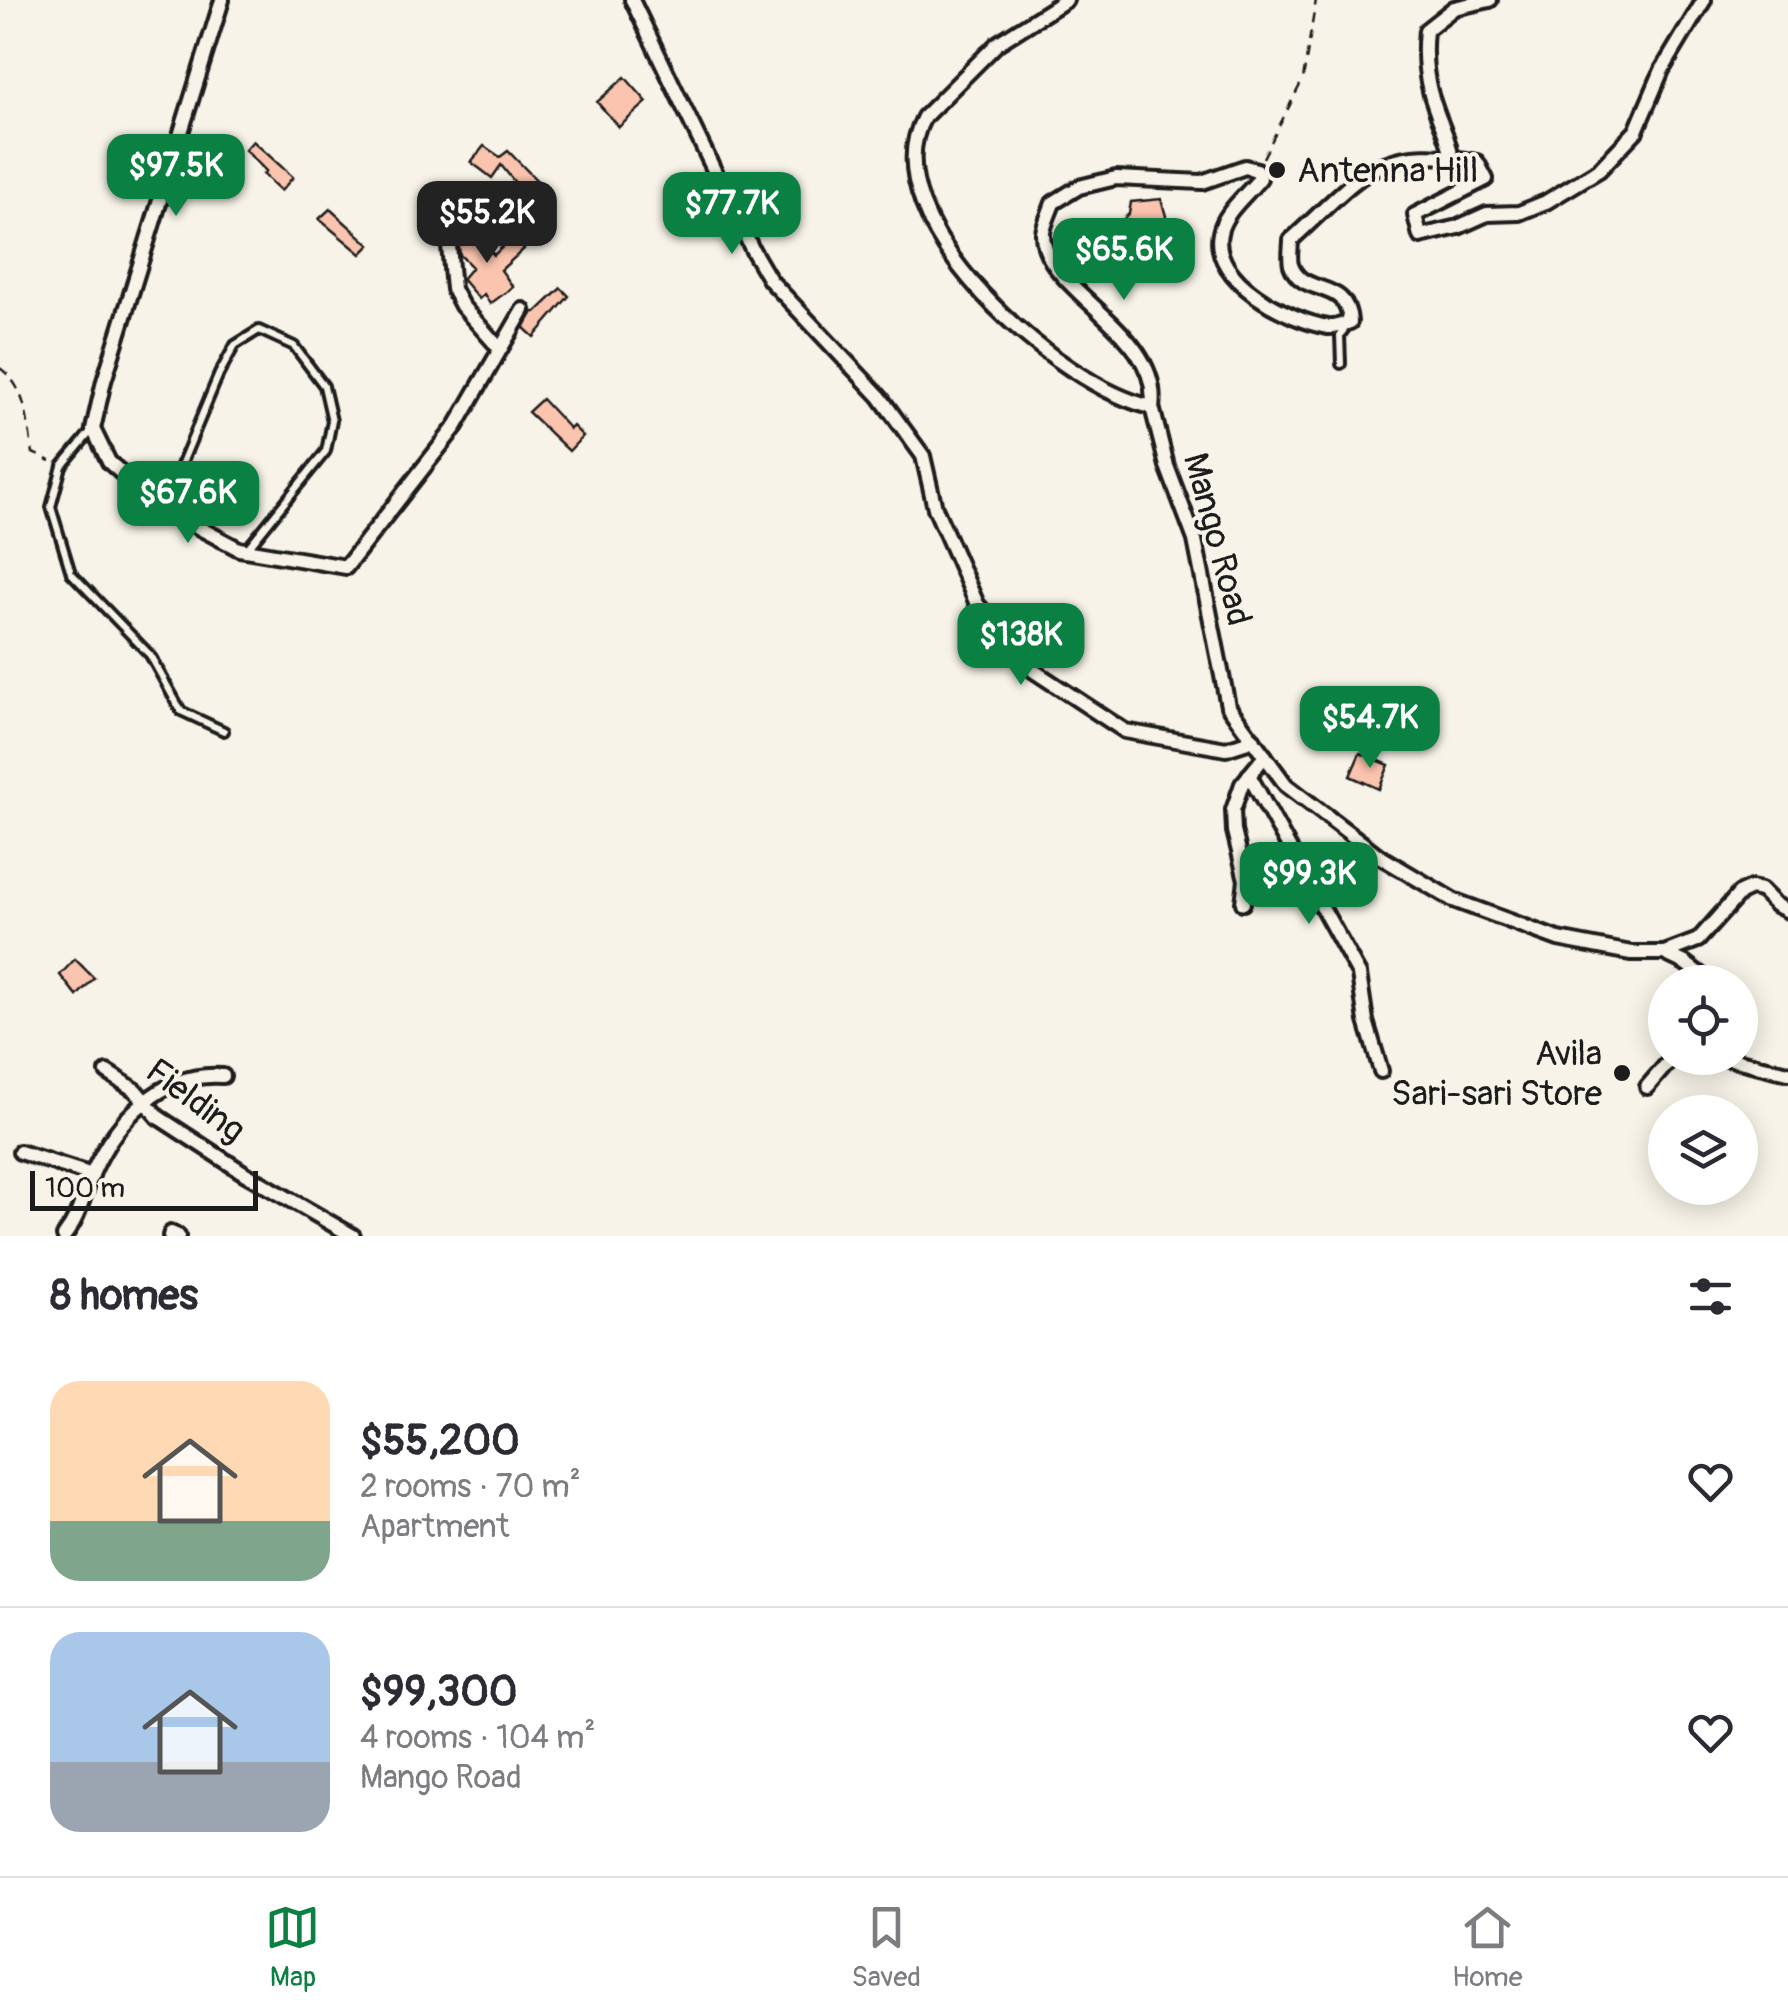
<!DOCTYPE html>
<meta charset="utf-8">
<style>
body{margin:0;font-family:Pangolin,sans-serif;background:#f2f2f3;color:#2b2b33;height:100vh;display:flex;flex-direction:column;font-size:38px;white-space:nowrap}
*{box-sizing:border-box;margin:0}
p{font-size:32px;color:#7c7c81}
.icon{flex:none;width:55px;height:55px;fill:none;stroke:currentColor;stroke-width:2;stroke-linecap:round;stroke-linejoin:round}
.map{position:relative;height:1236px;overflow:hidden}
.sheet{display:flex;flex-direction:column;background:#fff;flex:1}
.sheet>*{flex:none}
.fabs{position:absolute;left:1648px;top:965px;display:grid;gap:20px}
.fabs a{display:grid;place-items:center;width:110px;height:110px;border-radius:50%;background:#fff;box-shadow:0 5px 25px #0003;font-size:50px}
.scale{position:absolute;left:30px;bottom:25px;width:228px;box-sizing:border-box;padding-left:10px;border:5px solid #1c1c1c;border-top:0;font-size:28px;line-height:35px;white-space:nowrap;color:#1c1c1c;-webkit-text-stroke:8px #f7f3e8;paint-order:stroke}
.price{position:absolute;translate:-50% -85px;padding:0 22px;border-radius:20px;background:#0b8043;color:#fff;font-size:32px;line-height:65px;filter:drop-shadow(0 2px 5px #0008)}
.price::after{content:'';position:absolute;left:50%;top:60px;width:30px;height:22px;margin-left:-15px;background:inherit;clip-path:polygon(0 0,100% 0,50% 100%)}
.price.on{background:#222;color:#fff}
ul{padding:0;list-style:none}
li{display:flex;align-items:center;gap:30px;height:250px;padding:0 50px}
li+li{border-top:2px solid #e1e1e2}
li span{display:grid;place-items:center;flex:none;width:280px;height:200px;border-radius:30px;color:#555}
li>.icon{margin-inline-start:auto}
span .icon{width:120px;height:120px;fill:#fffc;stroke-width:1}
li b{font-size:42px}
h2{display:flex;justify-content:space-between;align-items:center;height:120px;padding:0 50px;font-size:42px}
.dock{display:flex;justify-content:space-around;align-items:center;height:140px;border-top:2px solid #e1e1e2;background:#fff;font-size:28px;color:#7c7c81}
.dock a{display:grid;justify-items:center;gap:5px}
.dock .on{color:#0b8043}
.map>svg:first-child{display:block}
.building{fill:#fbc4ae;stroke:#1c1c1c;stroke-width:2.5}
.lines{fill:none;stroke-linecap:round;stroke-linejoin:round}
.lane-casing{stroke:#1c1c1c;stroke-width:14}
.street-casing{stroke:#1c1c1c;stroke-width:20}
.path{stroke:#1c1c1c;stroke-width:2.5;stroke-dasharray:10 8;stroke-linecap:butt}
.lane{stroke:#f7f3e8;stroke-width:6}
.street{stroke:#f7f3e8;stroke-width:12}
.poi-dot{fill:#1c1c1c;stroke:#f7f3e8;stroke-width:4}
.labels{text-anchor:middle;stroke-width:8;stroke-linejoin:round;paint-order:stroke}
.poi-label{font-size:35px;fill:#1c1c1c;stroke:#f7f3e8;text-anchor:start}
.street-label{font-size:35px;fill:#1c1c1c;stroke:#f7f3e8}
</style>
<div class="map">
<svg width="1788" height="1236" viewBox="0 0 1788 1236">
<rect width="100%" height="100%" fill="#f7f3e8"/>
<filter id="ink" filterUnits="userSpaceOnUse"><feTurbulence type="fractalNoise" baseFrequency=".01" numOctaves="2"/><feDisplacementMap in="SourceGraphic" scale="20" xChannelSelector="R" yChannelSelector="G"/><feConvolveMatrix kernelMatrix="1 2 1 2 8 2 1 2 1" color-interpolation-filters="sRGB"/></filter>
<g filter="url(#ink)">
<g class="building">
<polygon points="625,77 647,102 619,127 597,102"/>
<polygon points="253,141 293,177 281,191 263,174 266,171 245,150"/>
<polygon points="484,146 500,157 508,151 549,193 535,208 501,165 492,178 471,162"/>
<polygon points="1161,199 1166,216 1162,231 1147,226 1147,232 1130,232 1123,238 1114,228 1129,214 1131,202"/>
<polygon points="330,209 370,245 361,254 319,219"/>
<polygon points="468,229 494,255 513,237 524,249 501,270 513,287 490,304 484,294 479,299 462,279 472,267 460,255 458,239"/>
<polygon points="561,288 569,296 534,337 524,328 533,312 536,312"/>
<polygon points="542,399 570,429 573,426 583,436 569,451 528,412"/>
<polygon points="1360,753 1389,765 1379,789 1350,776"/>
<polygon points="75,959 94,978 77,996 60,975"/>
</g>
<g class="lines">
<g class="lane-casing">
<g id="lane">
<polyline points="1341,364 1340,335 1346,327"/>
<polyline points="92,430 62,466 51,507 71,573 150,655 181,711 224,731"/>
<polyline points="160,507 167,499 219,374 235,345 259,330 294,346 324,386 332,421 326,451 247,549"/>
</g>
</g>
<g class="street-casing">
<g id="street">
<polyline points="222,0 104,381 93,429 109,462 160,507 239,549 346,567 456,426 523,310"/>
<polyline points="632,0 753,251 770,280 880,397 923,456 935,508 977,604 1034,671 1125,731 1226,749 1254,740"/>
<path d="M1066 0 998 43 924 117C867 221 1061 388 1152 407 1163 332 1041 289 1043 233 1044 224 1050 212 1053 203L1079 187 1116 178 1202 182 1245 167 1257 170 1260 178C1247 195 1224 212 1220 233 1210 281 1290 321 1328 327 1336 328 1343 324 1350 322 1347 277 1302 298 1291 265 1289 258 1291 247 1291 240 1359 179 1376 141 1477 162L1486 179 1415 215 1420 236 1458 227 1487 214 1519 213 1546 202 1599 170 1636 131 1662 70 1704 0"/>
<path d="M1451 157C1450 140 1441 126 1436 110 1426 84 1423 57 1426 30L1454 8 1490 0"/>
<polyline points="444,192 453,289 462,306 500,349"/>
<polyline points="1152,407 1167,466 1195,540 1228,706 1286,785 1379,856 1453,900 1558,939 1631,953 1664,953 1698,940 1740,893 1751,888 1761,890 1776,905 1788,911"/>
<polyline points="1249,775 1359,974 1366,1021 1381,1071"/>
<polyline points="1243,903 1246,880 1234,831 1233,810 1242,784 1265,756"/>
<polyline points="1664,953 1685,963 1710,982"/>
<polyline points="1727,1058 1788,1073"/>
<polyline points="107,1072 135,1090 158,1117 244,1173 353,1236"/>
<polyline points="1647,1087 1672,1058"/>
<polyline points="20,1152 92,1175"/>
<path d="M64 1236C80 1216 83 1195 93 1172 116 1120 162 1071 223 1076"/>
<polyline points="170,1236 171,1233 178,1236"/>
</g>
</g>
<g class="path">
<polyline points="1263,158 1303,79 1316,0"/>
<path d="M0 368C27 388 27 422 33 453L50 461"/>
</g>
<use href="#lane" class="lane"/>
<use href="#street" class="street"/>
</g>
</g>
<g class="poi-dot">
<circle cx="1277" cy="170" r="10"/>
<circle cx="1622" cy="1073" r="10"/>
</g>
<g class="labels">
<g class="poi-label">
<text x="1297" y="182">Antenna Hill</text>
<text x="1602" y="1065" text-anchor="end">Avila<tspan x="1602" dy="40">Sari-sari Store</tspan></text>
</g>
<g class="street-label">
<text transform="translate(1218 539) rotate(75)" y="12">Mango Road</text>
<text transform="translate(196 1100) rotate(37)" y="12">Fielding</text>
</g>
</g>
</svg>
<div class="fabs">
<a><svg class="icon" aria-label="locate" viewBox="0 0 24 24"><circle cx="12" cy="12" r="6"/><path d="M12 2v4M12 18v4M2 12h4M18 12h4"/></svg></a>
<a><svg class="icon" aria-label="layers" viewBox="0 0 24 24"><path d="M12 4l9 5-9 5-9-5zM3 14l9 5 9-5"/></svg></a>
</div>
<div class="scale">100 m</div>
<b class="price" style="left:176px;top:219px">$97.5K</b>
<b class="price" style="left:732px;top:257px">$77.7K</b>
<b class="price on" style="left:487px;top:266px">$55.2K</b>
<b class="price" style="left:1124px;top:303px">$65.6K</b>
<b class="price" style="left:188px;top:546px">$67.6K</b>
<b class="price" style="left:1021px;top:688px">$138K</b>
<b class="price" style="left:1370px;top:771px">$54.7K</b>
<b class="price" style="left:1309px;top:927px">$99.3K</b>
</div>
<section class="sheet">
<h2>8 homes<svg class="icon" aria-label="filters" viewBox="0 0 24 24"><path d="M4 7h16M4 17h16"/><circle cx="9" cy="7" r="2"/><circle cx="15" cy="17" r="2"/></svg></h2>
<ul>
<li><span style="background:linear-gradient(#ffd9b3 70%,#7fa58c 0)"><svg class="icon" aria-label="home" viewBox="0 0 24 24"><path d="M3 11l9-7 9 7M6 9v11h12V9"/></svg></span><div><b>$55,200</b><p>2 rooms · 70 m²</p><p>Apartment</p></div><svg class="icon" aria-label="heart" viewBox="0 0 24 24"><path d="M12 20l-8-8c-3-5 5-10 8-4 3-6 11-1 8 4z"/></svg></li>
<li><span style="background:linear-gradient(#a9c7e8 65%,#9aa5b1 0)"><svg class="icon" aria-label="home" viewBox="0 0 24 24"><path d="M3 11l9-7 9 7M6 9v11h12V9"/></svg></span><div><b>$99,300</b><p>4 rooms · 104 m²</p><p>Mango Road</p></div><svg class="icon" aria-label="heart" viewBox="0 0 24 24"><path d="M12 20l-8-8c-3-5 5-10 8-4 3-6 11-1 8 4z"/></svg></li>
</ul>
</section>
<nav class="dock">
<a class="on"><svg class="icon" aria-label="map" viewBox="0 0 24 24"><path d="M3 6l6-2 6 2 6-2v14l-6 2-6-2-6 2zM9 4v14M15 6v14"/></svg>Map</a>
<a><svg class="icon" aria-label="saved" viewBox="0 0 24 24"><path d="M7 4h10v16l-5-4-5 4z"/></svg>Saved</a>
<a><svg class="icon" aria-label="home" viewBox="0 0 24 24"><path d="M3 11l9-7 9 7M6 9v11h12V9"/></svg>Home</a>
</nav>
